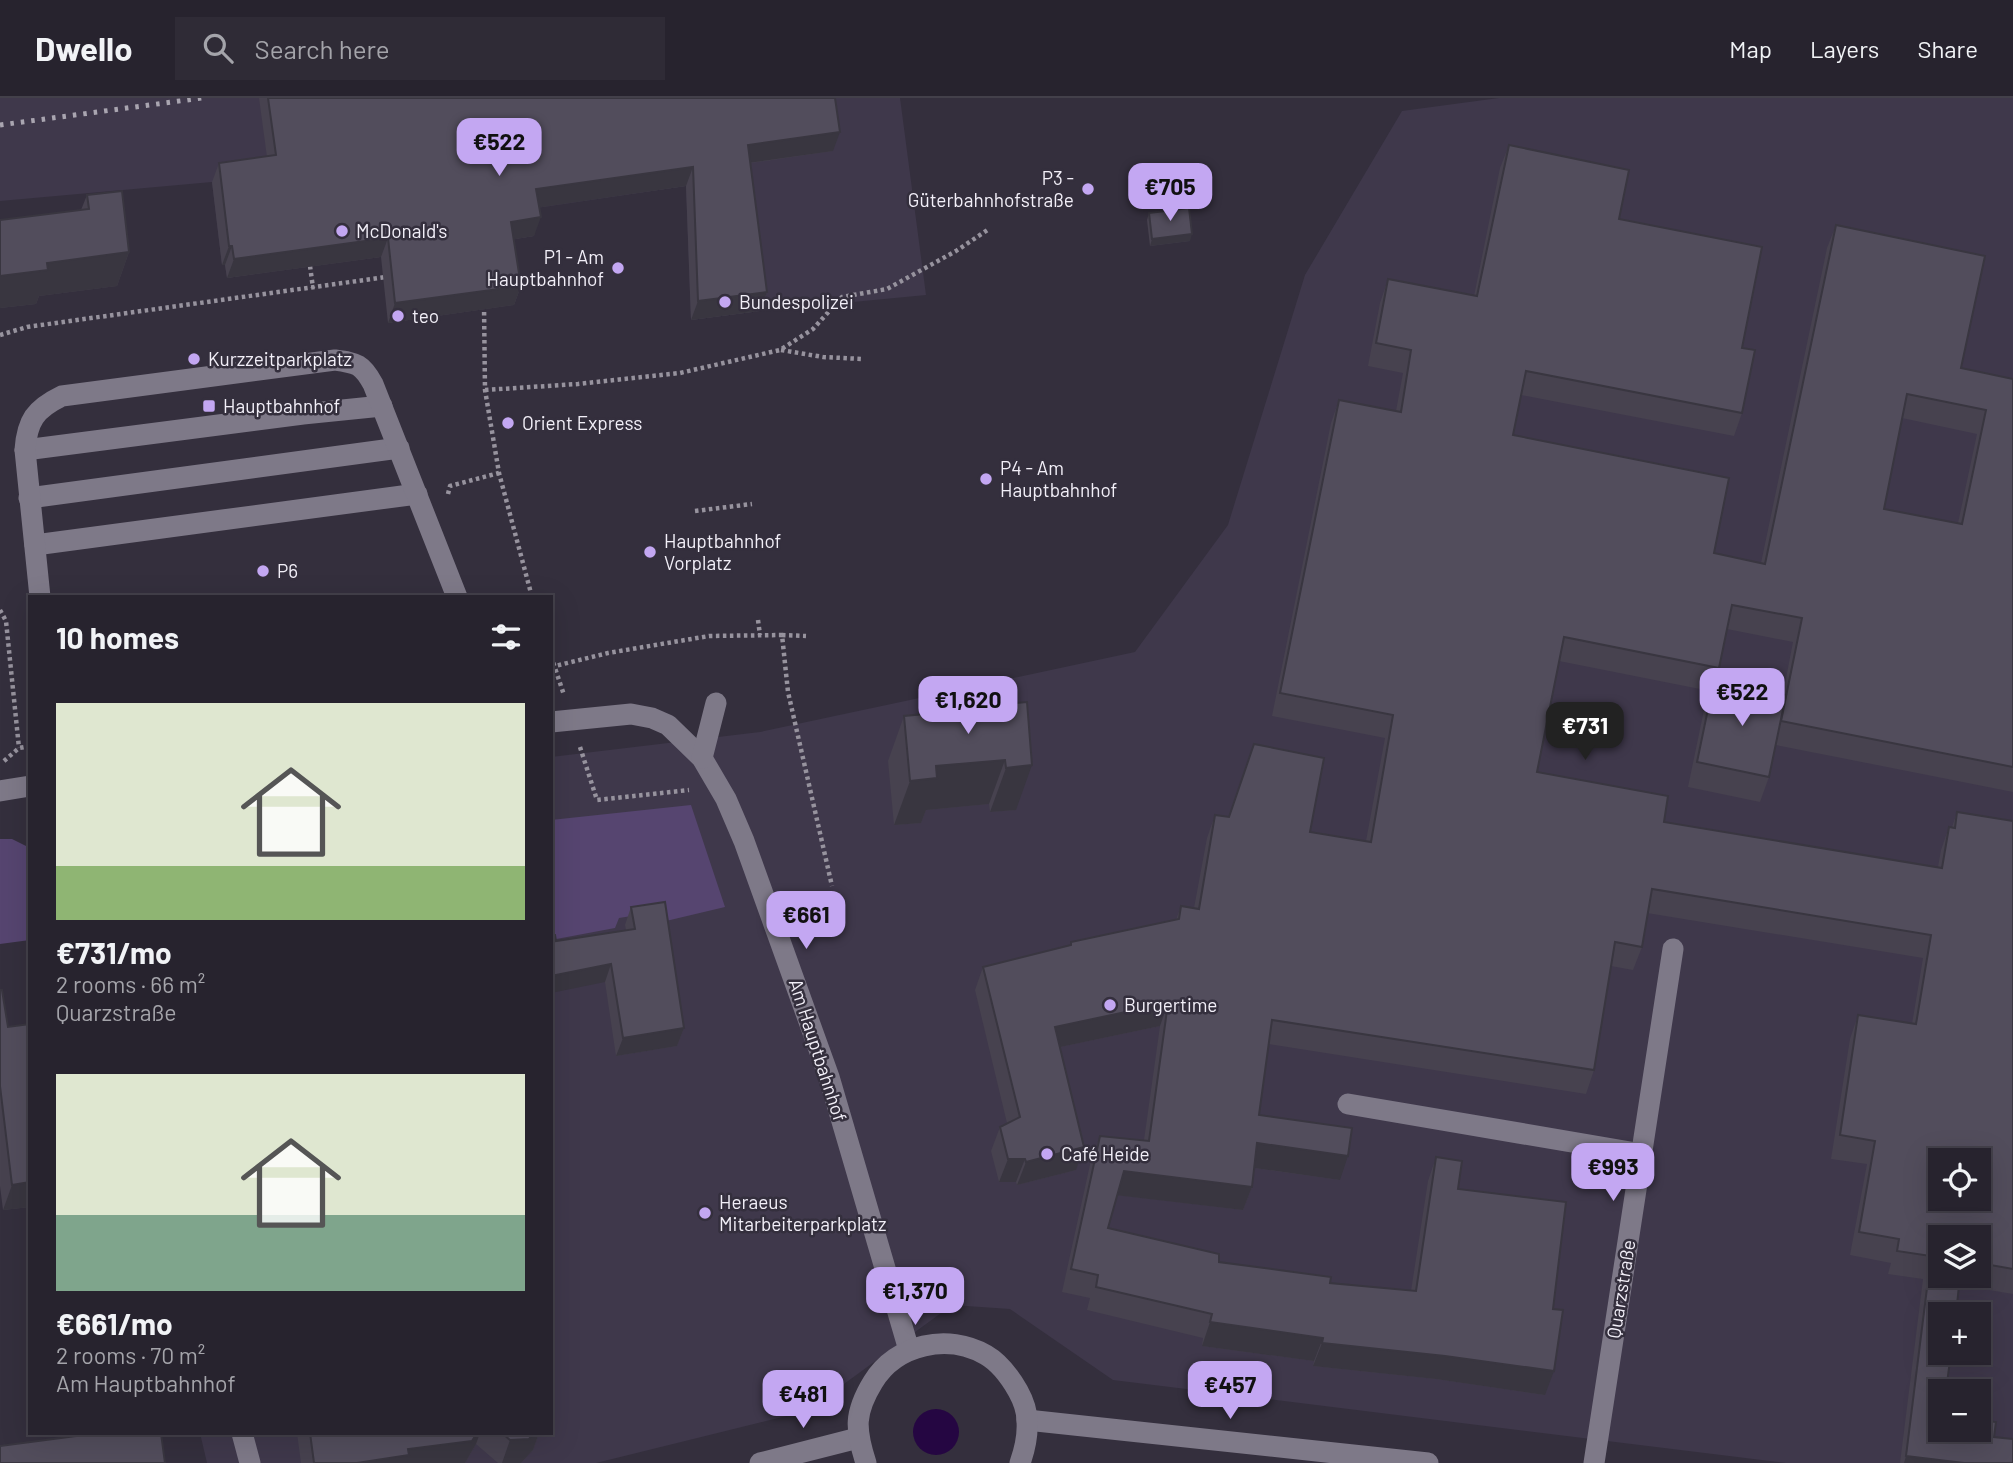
<!DOCTYPE html>
<meta charset="utf-8">
<style>
body{margin:0;font-family:Barlow,sans-serif;background:#2f2b36;color:#f1f3f6;height:100vh;display:flex;flex-direction:column;font-size:26px;white-space:nowrap}
*{box-sizing:border-box;margin:0}
p{font-size:23px;color:#a4a4aa}
.icon{flex:none;width:38px;height:38px;fill:none;stroke:currentColor;stroke-width:2;stroke-linecap:round;stroke-linejoin:round}
.map{position:relative;flex:1;overflow:hidden}
.sheet{position:absolute;left:28px;top:497px;width:525px;height:840px;display:flex;flex-direction:column;background:#27232e;border-radius:0px;box-shadow:0 7px 28px #0002,0 0 0 2px #43404a}
.sheet>*{flex:none}
.fabs{position:absolute;left:1928px;top:1050px;display:grid;gap:14px}
.fabs a{display:grid;place-items:center;width:63px;height:63px;border-radius:0px;background:#27232e;box-shadow:0 7px 28px #0002,0 0 0 2px #43404a;font-size:35px}
.price{position:absolute;translate:-50% -60px;padding:0 16px;border-radius:14px;background:#c3a7f2;color:#111;font-size:23px;line-height:46px;filter:drop-shadow(0 2px 4px #0008)}
.price::after{content:'';position:absolute;left:50%;top:42px;width:21px;height:16px;margin-left:-10px;background:inherit;clip-path:polygon(0 0,100% 0,50% 100%)}
.price.on{background:#222;color:#fff}
ul{padding:0;list-style:none}
li{display:grid;align-content:center;gap:14px;height:371px;padding:0 28px}
li span{display:grid;place-items:center;height:217px;border-radius:0px;color:#555}
li>.icon{margin-inline-start:auto}
span .icon{width:126px;height:126px;fill:#fffc;stroke-width:1}
li b{font-size:30px}
h2{display:flex;justify-content:space-between;align-items:center;height:84px;padding:0 28px;font-size:30px}
header{display:flex;align-items:center;gap:42px;box-sizing:border-box;height:98px;padding:0 35px;background:#27232e;border-bottom:2px solid #43404a}
header strong{font-size:33px}
nav{display:flex;gap:38px;margin-inline-start:auto;font-size:24px}
.search{width:490px;height:63px;background:#2f2b36;display:flex;align-items:center;gap:18px;box-sizing:border-box;padding:0 24px;border-radius:0px;color:#a4a4aa;font-size:26px}
.map>svg:first-child{display:block}
.built{fill:#3f384b;fill-rule:evenodd}
.green{fill:#564570}
.water{fill:#250642}
.lines{fill:none;stroke-linecap:round;stroke-linejoin:round}
.path{stroke:#97939e;stroke-width:4.5;stroke-dasharray:3.5 3.5;stroke-linecap:butt}
.minor{stroke:#7e7988;stroke-width:21}
.rail{stroke:#a9a5b0;stroke-width:5;stroke-dasharray:3.5 7;stroke-linecap:butt}
.wall{fill:#47424f;fill-rule:evenodd}
.shaded-wall{fill:#393640}
.building{fill:#524d5c;stroke:#393640;stroke-width:2;fill-rule:evenodd}
.poi-dot{fill:#c3a7f2;stroke:#342f3d;stroke-width:2.5}
.labels{text-anchor:middle;stroke-width:5;stroke-linejoin:round;paint-order:stroke}
.poi-label{font-size:19px;fill:#f2eff8;stroke:#342f3d;text-anchor:start}
.street-label{font-size:19px;fill:#f2eff8;stroke:#342f3d}
</style>
<header>
<strong>Dwello</strong>
<div class="search"><svg class="icon" aria-label="search" viewBox="0 0 24 24"><circle cx="10" cy="10" r="6"/><path d="M15 15l6 6"/></svg>Search here</div>
<nav><a>Map</a><a>Layers</a><a>Share</a></nav>
</header>
<div class="map">
<svg width="2013" height="1365" viewBox="0 0 2013 1365">
<rect width="100%" height="100%" fill="#342f3d"/>
<g class="built">
<polygon points="0,0 900,0 926,197 760,213 691,222 686,88 530,111 534,138 482,147 328,165 227,180 225,167 222,167 212,84 0,103"/>
<path d="M1499 0H2013V1365H1786L1113 1282 1010 1211 952 1207 807 1313 596 1365H207L200 1335H551V659L760 634 1135 554 1228 427 1305 177 1402 13ZM1941 1062H1979V1101H1941ZM1941 1139H1979V1178H1941ZM1941 1216H1979V1255H1941ZM1941 1293H1979V1332H1941Z"/>
</g>
<g class="green">
<polygon points="691,707 725,809 666,823 663,813 619,820 615,830 551,842 551,722"/>
<polygon points="0,741 12,741 30,750 30,842 0,846"/>
</g>
<circle class="water" cx="936" cy="1334" r="23"/>
<g class="lines">
<g class="path">
<polyline points="310,168 313,190"/>
<polyline points="484,207 485,292 499,375 532,499"/>
<polyline points="0,237 27,229 386,179"/>
<polyline points="781,252 823,259 862,261"/>
<polyline points="485,292 578,286 680,275 780,252 813,231 842,199 887,191 956,153 989,131"/>
<polyline points="448,396 450,388 499,375"/>
<polyline points="695,413 752,406"/>
<polyline points="0,512 6,523 19,650"/>
<polyline points="758,522 760,537"/>
<polyline points="782,537 806,538"/>
<polyline points="551,558 564,597"/>
<polyline points="551,569 608,555 709,538 782,537 788,594 832,788"/>
<polyline points="580,649 597,702 689,692"/>
<polyline points="4,663 19,650 30,648"/>
</g>
<g class="minor">
<polyline points="25,352 303,316 382,308"/>
<polyline points="29,400 399,350"/>
<polyline points="35,447 417,396"/>
<path d="M40 499 25 352C27 323 35 311 62 298L335 262C357 265 362 266 373 286L457 499"/>
<polyline points="551,624 631,616 652,620 668,627 702,660 726,701 744,743 829,979 909,1252"/>
<polyline points="702,660 716,605"/>
<polyline points="0,693 30,688"/>
<polyline points="1348,1006 1642,1056"/>
<polyline points="1027,1322 1428,1365"/>
<polyline points="242,1335 250,1365"/>
<polyline points="760,1365 858,1340"/>
<path d="M866 1365C855 1331 854 1315 873 1284 896 1246 948 1235 986 1257 1000 1265 1010 1279 1018 1293 1023 1302 1027 1312 1027 1323 1028 1338 1025 1351 1020 1365"/>
<polyline points="1594,1365 1673,851"/>
</g>
<polyline class="rail" points="0,27 202,0"/>
</g>
<g class="wall">
<polygon points="259,0 835,0 833,53 751,65 767,194 760,213 691,222 686,88 539,109 534,138 514,141 521,188 514,207 388,225 381,159 227,180 225,167 222,167 212,84 219,65 267,59"/>
<path d="M1509 47 1619 121 1742 250V315L1734 338 1521 297 1513 337 1714 455 1761 465 1827 150 1836 127 1961 270 2013 281V694L1776 647 1769 679 1760 704 1688 689 1705 607 1710 593 1559 563 1537 674 1664 724 1938 769 1941 752 1949 729H1952L1957 714 2013 723V1196L1959 1187 1941 1332 1994 1339 2013 1365H1900L1923 1181 1888 1176 1891 1165 1850 1157 1867 1066 1831 1061 1850 941 1858 917 1912 926 1923 860 1647 815 1642 849 1633 872 1611 868 1594 972 1586 996 1269 946 1259 1017 1340 1082 1254 1070 1252 1089 1243 1112 1117 1097 1108 1130 1219 1164 1330 1185 1411 1193 1428 1083 1436 1059 1458 1091 1553 1211 1545 1297 1436 1281 1313 1268 1314 1263 1202 1248 1203 1240 1087 1212 1090 1200 1062 1194 1091 1062 1100 1038 1144 1042 1160 928 1060 949 1076 1072 1017 1087 1016 1084H999L991 1053 1000 1029 1007 1025 975 892 983 869 1070 847 1071 844 1176 822 1181 808 1194 810 1207 740 1215 717 1366 743 1385 640 1272 618 1331 325 1339 302 1396 313 1403 275 1368 268 1380 205 1388 181 1474 198 1500 70ZM1902 320 1977 336 1958 425 1884 411ZM1727 531 1793 544 1783 596 1715 582 1719 570ZM1979 1139V1178H1941Z"/>
<polygon points="87,97 129,154 117,188 39,198 36,206 0,210 81,112"/>
<polygon points="1149,115 1190,143 1150,148 1147,122"/>
<polygon points="995,600 1016,712 990,714 989,706 926,712 921,725 894,727 888,663 904,618 931,616 934,605"/>
<polygon points="631,809 684,930 677,948 616,958 605,884 556,843 626,832 625,827"/>
<polygon points="0,892 30,1109 3,1112 0,1088"/>
<polygon points="297,1335 539,1335 533,1352 521,1365 498,1365 476,1346 465,1365 301,1365"/>
</g>
<g class="shaded-wall">
<polygon points="840,34 833,53 741,66 748,47"/>
<polygon points="693,69 686,88 529,111 536,91"/>
<polygon points="541,119 534,138 504,143 511,124"/>
<polygon points="1192,136 1190,143 1150,148 1152,141"/>
<polygon points="388,140 381,159 227,180 234,161"/>
<polygon points="229,148 232,148 225,167 222,167"/>
<polygon points="129,154 117,188 39,198 36,206 0,210 0,178 47,165"/>
<polygon points="521,188 514,207 388,225 395,205"/>
<polygon points="767,194 760,213 691,222 698,203"/>
<polygon points="1005,662 989,706 926,712 921,725 894,727 910,683 936,668"/>
<polygon points="1032,667 1016,712 990,714 1006,670"/>
<polygon points="611,866 605,884 551,895 551,878"/>
<polygon points="1168,905 1160,928 1046,952 1055,929"/>
<polygon points="684,930 677,948 616,958 623,940"/>
<polygon points="1257,1045 1348,1058 1340,1082 1248,1069"/>
<polygon points="1084,1049 1076,1072 1017,1087 1026,1064"/>
<polygon points="1008,1061 1025,1061 1016,1084 999,1084"/>
<polygon points="1124,1073 1252,1089 1243,1112 1115,1097"/>
<polygon points="30,1084 30,1109 3,1112 12,1087"/>
<polygon points="1210,1224 1323,1240 1314,1263 1202,1248"/>
<polygon points="1322,1245 1445,1258 1554,1273 1545,1297 1436,1281 1313,1268"/>
<polygon points="477,1335 480,1335 476,1346 465,1365 357,1365 408,1351"/>
<polygon points="534,1335 539,1335 533,1352 521,1365 502,1365 510,1342"/>
<polygon points="1906,1358 1964,1365 1904,1365"/>
</g>
<g class="building">
<polygon points="268,0 835,0 840,34 748,47 767,194 698,203 693,69 536,91 541,119 511,124 521,188 395,205 388,140 234,161 232,148 229,148 219,65 276,57"/>
<path d="M1509 47 1629 72 1619 121 1762 149 1742 250 1755 252 1742 315 1526 273 1513 337 1729 380 1714 455 1765 466 1836 127 1985 158 1961 270 2013 281V669L1781 623 1802 520 1732 507 1719 570 1564 539 1537 674 1668 698 1664 724 1942 770 1949 729 1955 730 1957 714 2013 723V1171L1979 1165V1139H1941V1178H1960L1956 1216H1941V1255H1951L1946 1293H1941V1332H1979V1322L1996 1324 1994 1339 2013 1341V1365H1964L1906 1358 1931 1158 1897 1153 1899 1141 1859 1134 1875 1043 1840 1037 1858 917 1916 926 1931 837 1652 791 1642 849 1615 844 1594 972 1272 922 1259 1017 1352 1030 1348 1058 1257 1045 1252 1089 1124 1073 1108 1130 1219 1156V1164L1331 1179 1330 1185 1416 1193 1436 1059 1462 1063 1458 1091 1566 1104 1553 1211 1563 1212 1554 1273 1445 1258 1322 1245 1323 1240 1210 1224 1212 1216 1096 1189 1098 1177 1071 1171 1100 1038 1149 1043 1168 905 1055 929 1084 1049 1026 1064 1025 1061H1008L1000 1029 1020 1019 983 869 1071 847V844L1179 821 1181 808 1199 811 1215 717 1229 719 1254 646 1324 660 1310 734 1371 744 1393 617 1280 595 1339 302 1401 314 1411 252 1376 245 1388 181 1477 198ZM1907 296 1986 312 1962 426 1884 411ZM1941 1062H1979V1101H1941Z"/>
<polygon points="122,93 129,154 47,165 48,172 0,178 0,122 89,111 87,97"/>
<polygon points="1189,110 1192,136 1152,141 1149,115"/>
<polygon points="1714,582 1786,597 1769,679 1697,664"/>
<polygon points="995,600 996,607 1027,604 1032,667 1006,670 1005,662 936,668 937,680 910,683 904,618 935,615 934,605"/>
<polygon points="665,804 684,930 623,940 611,866 551,878 551,837 555,837 556,843 635,831 631,809"/>
<polygon points="0,892 2,892 8,929 30,926 30,1084 12,1087 0,988"/>
<polygon points="99,1335 161,1335 165,1365 0,1365 0,1348"/>
<polygon points="310,1335 477,1335 472,1343 408,1351 409,1357 357,1365 314,1365"/>
<polygon points="502,1335 534,1335 529,1341 510,1342"/>
</g>
<g class="poi-dot">
<circle cx="1088" cy="91" r="7"/>
<circle cx="342" cy="133" r="7"/>
<circle cx="618" cy="170" r="7"/>
<circle cx="725" cy="204" r="7"/>
<circle cx="398" cy="218" r="7"/>
<circle cx="194" cy="261" r="7"/>
<rect x="202" y="301" width="14" height="14" rx="3.5"/>
<circle cx="508" cy="325" r="7"/>
<circle cx="986" cy="381" r="7"/>
<circle cx="650" cy="454" r="7"/>
<circle cx="263" cy="473" r="7"/>
<circle cx="1110" cy="907" r="7"/>
<circle cx="1047" cy="1056" r="7"/>
<circle cx="705" cy="1115" r="7"/>
</g>
<g class="labels">
<g class="poi-label">
<text x="1074" y="87" text-anchor="end">P3 -<tspan x="1074" dy="22">Güterbahnhofstraße</tspan></text>
<text x="356" y="140">McDonald's</text>
<text x="604" y="166" text-anchor="end">P1 - Am<tspan x="604" dy="22">Hauptbahnhof</tspan></text>
<text x="739" y="211">Bundespolizei</text>
<text x="412" y="225">teo</text>
<text x="208" y="268">Kurzzeitparkplatz</text>
<text x="223" y="315">Hauptbahnhof</text>
<text x="522" y="332">Orient Express</text>
<text x="1000" y="377">P4 - Am<tspan x="1000" dy="22">Hauptbahnhof</tspan></text>
<text x="664" y="450">Hauptbahnhof<tspan x="664" dy="22">Vorplatz</tspan></text>
<text x="277" y="480">P6</text>
<text x="1124" y="914">Burgertime</text>
<text x="1061" y="1063">Café Heide</text>
<text x="719" y="1111">Heraeus<tspan x="719" dy="22">Mitarbeiterparkplatz</tspan></text>
</g>
<g class="street-label">
<text transform="translate(818 952) rotate(72)" y="7">Am Hauptbahnhof</text>
<text transform="translate(1621 1191) rotate(-81)" y="7">Quarzstraße</text>
</g>
</g>
</svg>
<div class="fabs">
<a><svg class="icon" aria-label="locate" viewBox="0 0 24 24"><circle cx="12" cy="12" r="6"/><path d="M12 2v4M12 18v4M2 12h4M18 12h4"/></svg></a>
<a><svg class="icon" aria-label="layers" viewBox="0 0 24 24"><path d="M12 4l9 5-9 5-9-5zM3 14l9 5 9-5"/></svg></a>
<a>+</a>
<a>−</a>
</div>
<b class="price" style="left:499px;top:80px">€522</b>
<b class="price" style="left:1170px;top:125px">€705</b>
<b class="price" style="left:1742px;top:630px">€522</b>
<b class="price" style="left:968px;top:638px">€1,620</b>
<b class="price on" style="left:1585px;top:664px">€731</b>
<b class="price" style="left:806px;top:853px">€661</b>
<b class="price" style="left:1613px;top:1105px">€993</b>
<b class="price" style="left:915px;top:1229px">€1,370</b>
<b class="price" style="left:1230px;top:1323px">€457</b>
<b class="price" style="left:803px;top:1332px">€481</b>
<section class="sheet">
<h2>10 homes<svg class="icon" aria-label="filters" viewBox="0 0 24 24"><path d="M4 7h16M4 17h16"/><circle cx="9" cy="7" r="2"/><circle cx="15" cy="17" r="2"/></svg></h2>
<ul>
<li><span style="background:linear-gradient(#dfe7d0 75%,#8fb573 0)"><svg class="icon" aria-label="home" viewBox="0 0 24 24"><path d="M3 11l9-7 9 7M6 9v11h12V9"/></svg></span><div><b>€731/mo</b><p>2 rooms · 66 m²</p><p>Quarzstraße</p></div></li>
<li><span style="background:linear-gradient(#dfe7d0 65%,#7fa58c 0)"><svg class="icon" aria-label="home" viewBox="0 0 24 24"><path d="M3 11l9-7 9 7M6 9v11h12V9"/></svg></span><div><b>€661/mo</b><p>2 rooms · 70 m²</p><p>Am Hauptbahnhof</p></div></li>
</ul>
</section>
</div>
